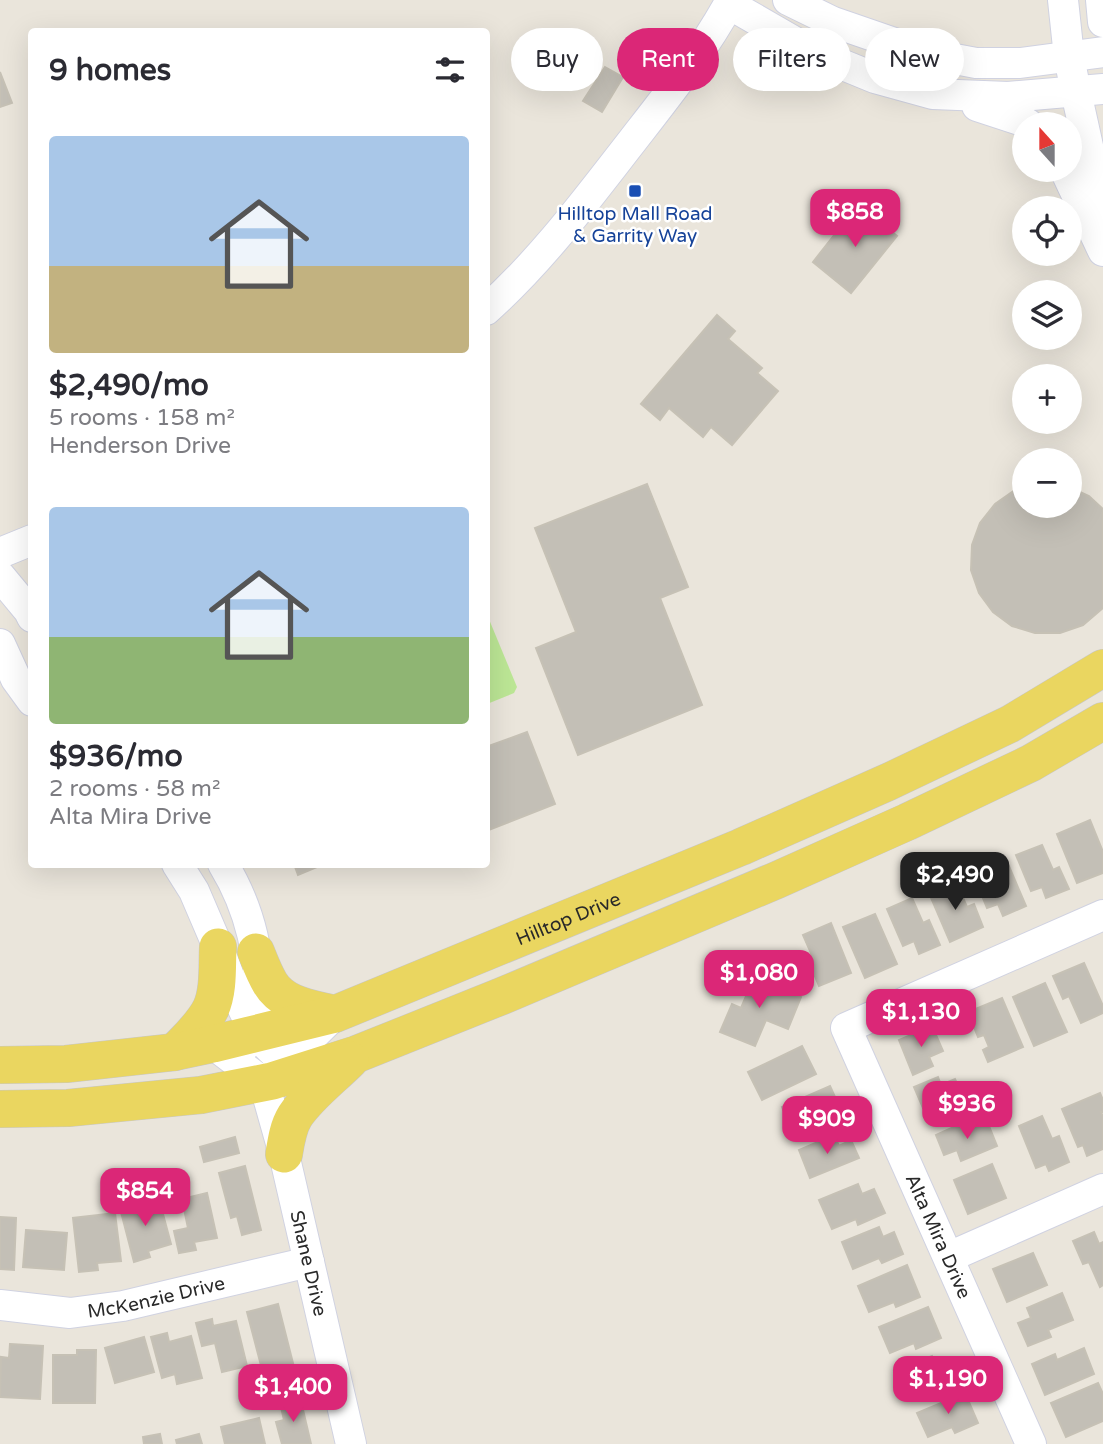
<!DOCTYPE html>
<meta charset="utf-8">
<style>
body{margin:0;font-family:"Varela Round",sans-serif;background:#f7f7f7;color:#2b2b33;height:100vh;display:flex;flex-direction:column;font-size:26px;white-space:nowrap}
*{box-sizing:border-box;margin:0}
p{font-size:23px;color:#7c7c81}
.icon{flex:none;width:38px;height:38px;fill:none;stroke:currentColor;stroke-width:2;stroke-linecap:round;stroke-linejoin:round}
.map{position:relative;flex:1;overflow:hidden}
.drawer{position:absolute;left:28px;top:28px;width:462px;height:840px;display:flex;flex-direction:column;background:#fff;border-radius:7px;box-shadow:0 7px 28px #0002}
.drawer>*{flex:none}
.banner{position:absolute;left:511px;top:28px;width:486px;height:63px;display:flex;gap:14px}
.needle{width:46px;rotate:339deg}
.buttons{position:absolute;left:1012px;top:112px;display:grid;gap:14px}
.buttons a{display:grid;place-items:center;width:70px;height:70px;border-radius:50%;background:#fff;box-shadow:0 7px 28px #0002;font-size:35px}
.price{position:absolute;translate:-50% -60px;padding:0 16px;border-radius:14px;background:#db2777;color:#fff;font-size:23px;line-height:46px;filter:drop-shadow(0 2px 4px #0008)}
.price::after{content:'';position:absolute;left:50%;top:42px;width:21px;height:16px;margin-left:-10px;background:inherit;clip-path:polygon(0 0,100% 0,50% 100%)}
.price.selected{background:#222;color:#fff}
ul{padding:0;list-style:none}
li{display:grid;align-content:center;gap:14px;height:371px;padding:0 21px}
li span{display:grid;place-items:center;height:217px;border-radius:7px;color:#555}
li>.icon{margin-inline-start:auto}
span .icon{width:126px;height:126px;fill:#fffc;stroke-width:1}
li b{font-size:30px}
h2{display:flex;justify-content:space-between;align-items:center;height:84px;padding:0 21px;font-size:30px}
.tag{padding:0 24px;border-radius:32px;background:#fff;box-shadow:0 7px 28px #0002;font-size:24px;line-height:63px}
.tag.selected{background:#db2777;color:#fff}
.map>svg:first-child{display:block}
.pitch{fill:#bce695}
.building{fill:#c3bfb6;stroke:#c6c1b5;stroke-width:2}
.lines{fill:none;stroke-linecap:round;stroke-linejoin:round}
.minor-casing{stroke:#d0d2e1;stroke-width:32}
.major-casing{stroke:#c7c7c7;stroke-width:38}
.minor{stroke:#fff;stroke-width:30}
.major{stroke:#ead660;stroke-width:37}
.transit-dot{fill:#1a4fb4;stroke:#fff;stroke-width:2.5}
.labels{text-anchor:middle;stroke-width:5;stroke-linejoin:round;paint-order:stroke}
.transit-label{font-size:19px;fill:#164399;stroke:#fff}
.street-label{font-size:19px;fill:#292929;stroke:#fff}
</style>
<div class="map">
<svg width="1103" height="1444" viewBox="0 0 1103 1444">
<rect width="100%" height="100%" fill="#eae5db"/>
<polygon class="pitch" points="486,612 517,687 514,693 487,704"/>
<g class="building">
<polygon points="605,67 623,77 602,112 583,101"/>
<polygon points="0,72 12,103 0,107"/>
<polygon points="858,205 897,236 851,293 813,262"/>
<polygon points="717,315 735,331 728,339 762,368 757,373 778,391 732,445 711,427 703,437 669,408 660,420 641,404"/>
<polygon points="647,484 688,587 660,598 702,705 578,755 536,648 576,632 535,528"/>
<polygon points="1069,487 1089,496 1103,509 1103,608 1083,625 1060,633 1035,633 1012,626 993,612 979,593 971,570 972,545 980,523 995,504 1015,490 1024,488 1024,506 1069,506"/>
<polygon points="527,732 555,804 486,831 486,747"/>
<polygon points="1090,820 1103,852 1103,873 1077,883 1057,834"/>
<polygon points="1042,845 1053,870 1059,867 1069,889 1046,898 1042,887 1031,891 1016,855"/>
<polygon points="1005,857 1026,906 1003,916 998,904 987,908 972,871"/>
<polygon points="294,864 324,864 298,875"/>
<polygon points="956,882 967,907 974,904 983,927 950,942 929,893"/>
<polygon points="912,898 923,923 929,920 940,945 919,954 914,941 903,946 887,909"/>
<polygon points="875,914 897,964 865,978 843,927"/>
<polygon points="831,923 851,973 819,986 809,962 814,960 803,935"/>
<polygon points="1084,963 1103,1006 1103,1013 1081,1023 1069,996 1063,999 1053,976"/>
<polygon points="743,973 801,997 788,1029 766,1020 755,1046 720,1032 732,1004 741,1008 747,994 737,989"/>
<polygon points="1045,983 1067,1032 1034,1046 1013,997"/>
<polygon points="1002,998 1023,1047 988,1062 983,1050 989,1047 984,1035 978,1037 968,1012"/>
<polygon points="932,1026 943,1051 929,1057 933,1066 913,1075 899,1040"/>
<polygon points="802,1046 816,1074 762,1100 748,1072"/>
<polygon points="938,1077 941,1085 955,1079 966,1103 934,1117 929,1106 923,1108 914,1087"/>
<polygon points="830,1086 844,1117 821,1127 818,1121 793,1132 782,1107"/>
<polygon points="1100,1093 1103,1100 1103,1112 1101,1112 1103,1117 1103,1149 1087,1156 1083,1145 1078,1147 1062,1109"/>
<polygon points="1042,1116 1052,1139 1059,1136 1069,1162 1049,1171 1046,1164 1036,1168 1019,1126"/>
<polygon points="987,1121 997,1146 961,1161 957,1150 944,1155 936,1135 958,1125 961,1131"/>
<polygon points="834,1135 839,1146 851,1140 859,1158 810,1178 799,1150"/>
<polygon points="235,1137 239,1153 204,1162 200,1147"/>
<polygon points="992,1164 1006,1198 968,1214 954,1180"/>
<polygon points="245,1166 261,1230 242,1235 237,1216 231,1218 219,1173"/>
<polygon points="858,1184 862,1194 874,1189 885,1213 858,1225 856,1219 832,1229 819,1200"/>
<polygon points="207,1193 217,1238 194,1242 196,1250 179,1253 174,1231 188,1228 182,1199"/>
<polygon points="149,1196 151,1205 160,1203 171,1244 148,1251 150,1257 134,1262 121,1212 133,1209 131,1201"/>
<polygon points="115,1213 121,1261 97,1263 98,1270 79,1272 73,1218"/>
<polygon points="0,1217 16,1218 14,1270 0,1269"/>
<polygon points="879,1227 883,1237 894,1232 903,1254 882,1263 879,1258 853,1269 842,1242"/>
<polygon points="26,1230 67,1233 64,1270 23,1267"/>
<polygon points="1094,1232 1099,1244 1103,1242 1103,1285 1100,1287 1089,1262 1083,1264 1073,1241"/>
<polygon points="1033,1253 1047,1285 1007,1302 993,1269"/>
<polygon points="907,1265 920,1297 896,1307 894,1302 869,1312 858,1286"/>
<polygon points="1062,1293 1073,1320 1048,1330 1051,1337 1028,1346 1018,1323 1031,1318 1027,1308"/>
<polygon points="278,1304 296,1375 276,1380 273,1370 263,1373 247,1312"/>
<polygon points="928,1307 941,1338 916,1349 914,1343 890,1353 879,1327"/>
<polygon points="212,1319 213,1326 236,1321 247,1366 222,1372 215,1343 202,1346 196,1323"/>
<polygon points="167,1333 169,1342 191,1336 202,1378 177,1384 175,1374 162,1378 151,1337"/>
<polygon points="144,1337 154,1372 115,1383 105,1348"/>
<polygon points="10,1344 43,1346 40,1399 0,1397 1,1357 9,1358"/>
<polygon points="1084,1348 1094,1374 1045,1395 1032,1364 1055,1354 1057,1360"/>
<polygon points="77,1350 96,1350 95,1403 53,1403 53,1355 77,1355"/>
<polygon points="932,1356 936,1366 948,1361 957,1382 935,1391 933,1386 905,1397 894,1371"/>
<polygon points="1098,1383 1103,1394 1103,1421 1066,1437 1051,1403"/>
<polygon points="965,1393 978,1423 955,1433 952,1427 928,1437 917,1413"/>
<polygon points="300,1397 311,1444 282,1444 276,1422 284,1420 280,1403"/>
<polygon points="259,1418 265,1444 225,1444 221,1427"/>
<polygon points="160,1434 162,1444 144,1444 143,1437"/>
<polygon points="199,1434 202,1444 177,1444 176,1440"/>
</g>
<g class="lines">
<g class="minor-casing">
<g id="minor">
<polyline points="788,0 833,22 923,53 976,63 1020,63 1103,52"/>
<polyline points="1063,0 1069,57 1076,92 1103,214"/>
<polyline points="1101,0 1103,22"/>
<polyline points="729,4 814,53 875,78 933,94 1008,97 1103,89"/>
<polyline points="977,106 1023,121 1028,124"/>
<polyline points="1065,170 1103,251"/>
<path d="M486 310C542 260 587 199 633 140 668 95 704 50 731 0"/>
<polyline points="0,553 32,540"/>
<polyline points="0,576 29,611 32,617"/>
<polyline points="0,644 16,679 32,701"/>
<polyline points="177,864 194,891 218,947 235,992 255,1034 296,1074"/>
<path d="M223 864C250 908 263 961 258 1012 257 1018 258 1028 255 1034 253 1039 245 1045 241 1050"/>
<path id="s1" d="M213 1044 264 1083 284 1154 351 1444"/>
<polyline points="272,1076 335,1014"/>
<polyline points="949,1257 1103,1189"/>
<path id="s2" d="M0 1305 70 1313 123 1306 309 1262"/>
<polyline points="1031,1444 846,1028 1103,915"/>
</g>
</g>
<g class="major-casing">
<g id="major">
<path d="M256 952C260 962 264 973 270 983 283 1005 311 1008 334 1014"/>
<path d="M175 1052C187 1039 203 1025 211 1008 219 990 217 966 218 947"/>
<path id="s3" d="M0 1065 66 1064 175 1052 213 1044 335 1014 741 847 888 782 1010 724 1103 668"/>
<polyline points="0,1109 68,1108 201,1095 272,1081 357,1054 502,996 777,880 907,822 1031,763 1103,721"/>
<path d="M284 1154C286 1141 288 1127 295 1116 309 1095 332 1078 350 1060"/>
</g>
</g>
<use href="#minor" class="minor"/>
<use href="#major" class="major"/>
</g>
<rect class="transit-dot" x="628" y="184" width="14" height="14" rx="3.5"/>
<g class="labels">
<g class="transit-label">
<text x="635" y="220">Hilltop Mall Road<tspan x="635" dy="22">&amp; Garrity Way</tspan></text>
</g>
<g class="street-label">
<text dy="7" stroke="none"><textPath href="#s3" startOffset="592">Hilltop Drive</textPath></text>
<text transform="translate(939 1236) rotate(66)" y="7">Alta Mira Drive</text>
<text dy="7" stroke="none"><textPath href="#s1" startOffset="250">Shane Drive</textPath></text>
<text dy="7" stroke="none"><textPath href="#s2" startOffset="158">McKenzie Drive</textPath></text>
</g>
</g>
</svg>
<div class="buttons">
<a><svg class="needle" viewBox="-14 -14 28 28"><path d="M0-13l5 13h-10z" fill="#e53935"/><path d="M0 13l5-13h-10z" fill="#7c7c81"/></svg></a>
<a><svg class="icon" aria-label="locate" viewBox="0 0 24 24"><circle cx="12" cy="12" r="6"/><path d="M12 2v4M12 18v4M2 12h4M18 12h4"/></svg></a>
<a><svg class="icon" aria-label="layers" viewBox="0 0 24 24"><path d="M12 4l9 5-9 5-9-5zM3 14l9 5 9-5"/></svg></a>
<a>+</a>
<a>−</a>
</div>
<b class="price" style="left:855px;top:249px">$858</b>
<b class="price selected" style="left:955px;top:912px">$2,490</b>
<b class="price" style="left:759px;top:1010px">$1,080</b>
<b class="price" style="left:921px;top:1049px">$1,130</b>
<b class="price" style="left:967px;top:1141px">$936</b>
<b class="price" style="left:827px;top:1156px">$909</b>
<b class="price" style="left:145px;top:1228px">$854</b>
<b class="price" style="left:948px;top:1416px">$1,190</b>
<b class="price" style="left:293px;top:1424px">$1,400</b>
<div class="banner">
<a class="tag">Buy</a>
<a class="tag selected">Rent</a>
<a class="tag">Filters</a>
<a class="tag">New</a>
</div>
<section class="drawer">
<h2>9 homes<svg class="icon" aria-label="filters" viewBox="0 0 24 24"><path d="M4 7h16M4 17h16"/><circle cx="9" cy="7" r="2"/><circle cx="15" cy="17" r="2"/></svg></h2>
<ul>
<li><span style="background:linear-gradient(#a9c7e8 60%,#c2b280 0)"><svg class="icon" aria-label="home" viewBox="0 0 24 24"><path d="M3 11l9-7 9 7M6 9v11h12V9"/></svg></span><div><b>$2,490/mo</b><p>5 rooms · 158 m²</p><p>Henderson Drive</p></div></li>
<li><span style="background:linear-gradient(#a9c7e8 60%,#8fb573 0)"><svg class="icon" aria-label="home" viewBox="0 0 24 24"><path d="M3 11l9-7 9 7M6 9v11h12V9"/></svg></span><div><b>$936/mo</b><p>2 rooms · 58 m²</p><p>Alta Mira Drive</p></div></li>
</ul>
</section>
</div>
